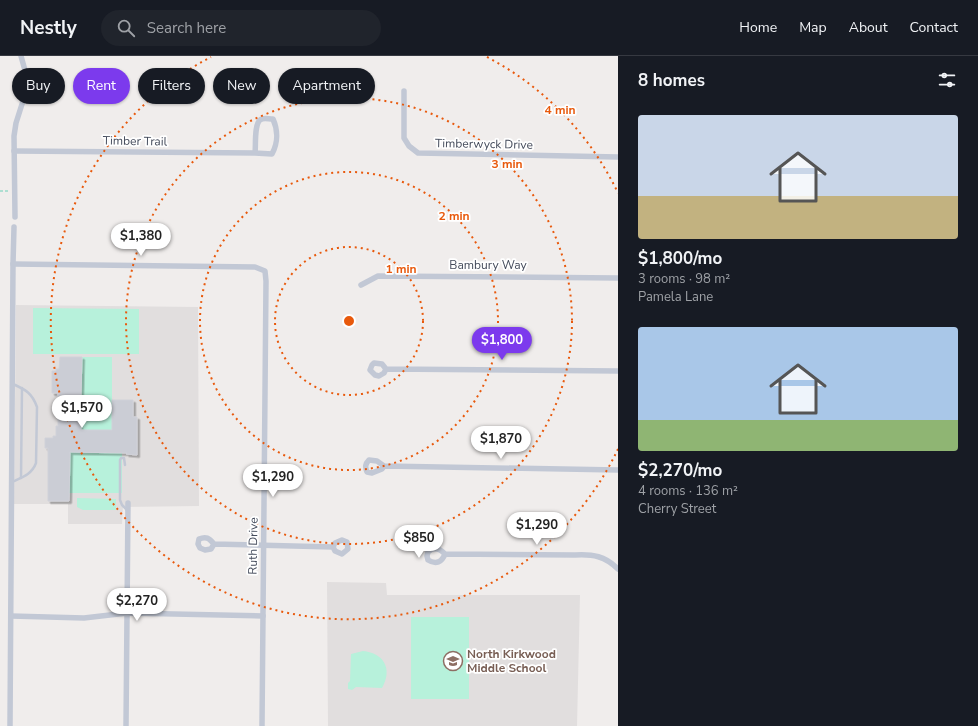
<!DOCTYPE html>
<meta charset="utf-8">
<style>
body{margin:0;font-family:"Nunito Sans",sans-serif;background:#20242c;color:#f1f3f6;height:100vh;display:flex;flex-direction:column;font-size:15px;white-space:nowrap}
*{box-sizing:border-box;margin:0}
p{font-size:13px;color:#9ea1a6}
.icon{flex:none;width:22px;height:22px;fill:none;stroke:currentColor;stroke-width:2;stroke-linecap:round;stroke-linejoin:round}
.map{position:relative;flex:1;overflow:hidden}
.panel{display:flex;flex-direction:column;background:#171b24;width:360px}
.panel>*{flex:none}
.guide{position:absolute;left:12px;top:12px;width:380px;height:36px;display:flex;gap:8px}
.price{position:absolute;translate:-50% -34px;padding:0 9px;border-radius:14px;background:#fff;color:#222;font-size:13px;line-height:26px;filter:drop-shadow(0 1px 2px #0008)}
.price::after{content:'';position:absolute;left:50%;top:24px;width:12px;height:9px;margin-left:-6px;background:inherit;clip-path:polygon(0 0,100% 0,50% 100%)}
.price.selected{background:#7c3aed;color:#fff}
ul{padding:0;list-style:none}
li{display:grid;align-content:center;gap:8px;height:212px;padding:0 20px}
li span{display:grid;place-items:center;height:124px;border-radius:4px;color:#555}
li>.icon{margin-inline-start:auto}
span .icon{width:72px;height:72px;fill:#fffc;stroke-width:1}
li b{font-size:17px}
h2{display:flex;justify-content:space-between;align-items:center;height:48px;padding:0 20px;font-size:17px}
.tag{padding:0 14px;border-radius:18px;background:#171b24;box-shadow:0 1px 3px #0004;font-size:14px;line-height:36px}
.tag.selected{background:#7c3aed;color:#fff}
header{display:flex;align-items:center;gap:24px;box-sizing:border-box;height:56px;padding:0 20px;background:#171b24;border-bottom:1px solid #363941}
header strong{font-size:19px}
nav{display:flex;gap:22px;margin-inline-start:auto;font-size:14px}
.search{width:280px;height:36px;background:#20242c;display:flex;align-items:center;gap:10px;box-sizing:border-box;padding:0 14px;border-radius:22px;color:#9ea1a6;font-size:15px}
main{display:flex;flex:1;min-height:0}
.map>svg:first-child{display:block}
.education{fill:#e1dede}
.green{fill:#b7f1db}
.building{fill:#cbcdd5;stroke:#d0d1d9;filter:url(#shadow)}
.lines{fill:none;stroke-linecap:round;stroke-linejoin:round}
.path{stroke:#6dd0b7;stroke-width:1;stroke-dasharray:3 2;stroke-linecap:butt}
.lane{stroke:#c2c8d5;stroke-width:2.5}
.street{stroke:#c2c8d5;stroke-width:5.5}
.ring{fill:none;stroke:#e8590c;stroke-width:2;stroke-dasharray:2 4}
.labels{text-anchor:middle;stroke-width:3.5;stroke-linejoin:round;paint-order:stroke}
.street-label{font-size:12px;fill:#444b5b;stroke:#fff}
.education-label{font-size:12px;font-weight:bold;fill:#785e54;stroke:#fff;text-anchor:start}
.centre{fill:#e8590c;stroke:#fff;stroke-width:2}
.ring-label{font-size:12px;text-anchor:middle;font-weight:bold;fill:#e8590c;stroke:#fff;stroke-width:3.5;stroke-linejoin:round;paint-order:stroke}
</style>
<header>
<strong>Nestly</strong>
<div class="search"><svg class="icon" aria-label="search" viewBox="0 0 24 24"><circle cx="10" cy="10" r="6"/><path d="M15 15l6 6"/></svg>Search here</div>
<nav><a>Home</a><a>Map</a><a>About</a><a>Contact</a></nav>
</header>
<main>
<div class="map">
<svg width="618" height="670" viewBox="0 0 618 670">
<defs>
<filter id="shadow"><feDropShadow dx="2.5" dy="2.5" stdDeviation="0" flood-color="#0004"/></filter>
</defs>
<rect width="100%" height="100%" fill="#f0edec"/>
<g class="education">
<polygon points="16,249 198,251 199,450 123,451 122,468 68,468 68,448 14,448"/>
<polygon points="327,526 386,527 387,539 580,539 577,670 328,670"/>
</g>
<g class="green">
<polygon points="33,252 139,253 139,298 33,298"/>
<polygon points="82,301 112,301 112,374 81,374"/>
<polygon points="70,396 122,397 122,437 69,437"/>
<polygon points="77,442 116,443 116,454 83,454 77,451"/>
<rect x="411" y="561" width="58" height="82"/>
<path d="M363 595C384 597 393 613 382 632L356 631 352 634 348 633V627L350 625 351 598Z"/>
</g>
<polygon class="building" points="60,301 82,301 80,371 81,371 81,374 112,374 112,344 133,344 133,361 137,361 137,399 126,398 127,397 70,396 69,445 48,445 48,392 45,392 45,382 53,382 53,380 56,380 56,370 58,370 58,337 52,337 52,315 56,315 56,313 59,313"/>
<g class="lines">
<polyline class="path" points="0,135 9,135"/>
<g class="lane">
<polyline points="125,409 124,402 121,402 120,404 120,444 122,449 127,454"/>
<polyline points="21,422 22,332"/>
<path d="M12 426C23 421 32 418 36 407L37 351C32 337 26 334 13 328"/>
</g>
<g class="street">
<polyline points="404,35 404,82 409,90 418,97 618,101"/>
<path d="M14 95 255 97C256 90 254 69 260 64 263 61 268 63 273 63 278 74 278 87 272 98L255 97"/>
<polyline points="15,161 14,80 16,67 23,45 26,18 21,0"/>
<polyline points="13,208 255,211 265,215 266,225 262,670"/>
<polyline points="361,229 378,220 618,222"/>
<polyline points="386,313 384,317 379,320 375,319 370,314 372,309 374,307 382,308 386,313 618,315"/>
<path d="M384 410 382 413 372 417 367 416C365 411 365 408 369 404L377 405 384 410 618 414"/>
<path d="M214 488 211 493 205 494 200 492 198 488 199 483C206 480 209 482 214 488L333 491 335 487 342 484 347 486 348 493 342 498 335 495 333 491"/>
<path d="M445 498C442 506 436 509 428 504L427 500 428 496C434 490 440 493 445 498L575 499C593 498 605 500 618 513"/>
<polyline points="11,560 84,562 127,557 263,560"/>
<polyline points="10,670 13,208 14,171"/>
<polyline points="126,670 128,447"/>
</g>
</g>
<g class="ring">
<circle cx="349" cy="265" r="74"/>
<circle cx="349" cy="265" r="149"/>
<circle cx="349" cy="265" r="223"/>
<path d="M618 393A298 298 0 1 1 211 1M487 1A298 298 0 0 1 618 137"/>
</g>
<defs>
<g id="school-ring" transform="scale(1)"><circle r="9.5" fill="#fff" stroke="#8d6e63" stroke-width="1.5"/><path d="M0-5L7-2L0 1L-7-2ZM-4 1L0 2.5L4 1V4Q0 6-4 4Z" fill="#8d6e63"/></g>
</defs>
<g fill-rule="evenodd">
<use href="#school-ring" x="453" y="605"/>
</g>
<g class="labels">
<g class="street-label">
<text transform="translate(135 85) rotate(1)" y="4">Timber Trail</text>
<text transform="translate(484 88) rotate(1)" y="4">Timberwyck Drive</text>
<text x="488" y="213">Bambury Way</text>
<text transform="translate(253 490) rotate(-89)" y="4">Ruth Drive</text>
</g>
<g class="education-label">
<text x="467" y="602">North Kirkwood<tspan x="467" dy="14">Middle School</tspan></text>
</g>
</g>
<circle cx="349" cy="265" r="6" class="centre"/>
<g class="ring-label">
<text x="560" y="58">4 min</text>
<text x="507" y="112">3 min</text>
<text x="454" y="164">2 min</text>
<text x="401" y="217">1 min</text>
</g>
</svg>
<b class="price" style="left:141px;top:201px">$1,380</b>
<b class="price selected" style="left:502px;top:305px">$1,800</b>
<b class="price" style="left:82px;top:373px">$1,570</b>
<b class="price" style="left:501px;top:404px">$1,870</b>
<b class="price" style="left:273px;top:442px">$1,290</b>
<b class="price" style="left:537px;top:490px">$1,290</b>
<b class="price" style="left:419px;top:503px">$850</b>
<b class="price" style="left:137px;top:566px">$2,270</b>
<div class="guide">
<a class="tag">Buy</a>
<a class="tag selected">Rent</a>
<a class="tag">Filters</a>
<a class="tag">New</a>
<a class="tag">Apartment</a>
</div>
</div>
<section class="panel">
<h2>8 homes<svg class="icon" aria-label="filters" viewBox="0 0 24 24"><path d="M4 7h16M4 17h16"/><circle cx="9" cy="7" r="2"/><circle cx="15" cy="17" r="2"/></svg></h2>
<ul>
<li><span style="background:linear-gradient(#c9d6e8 65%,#c2b280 0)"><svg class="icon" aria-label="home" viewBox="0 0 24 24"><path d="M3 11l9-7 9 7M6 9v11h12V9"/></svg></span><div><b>$1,800/mo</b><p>3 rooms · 98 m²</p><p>Pamela Lane</p></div></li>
<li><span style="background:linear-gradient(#a9c7e8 75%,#8fb573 0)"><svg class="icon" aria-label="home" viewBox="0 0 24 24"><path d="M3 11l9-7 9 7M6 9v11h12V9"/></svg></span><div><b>$2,270/mo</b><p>4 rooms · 136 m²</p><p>Cherry Street</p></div></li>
</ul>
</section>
</main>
